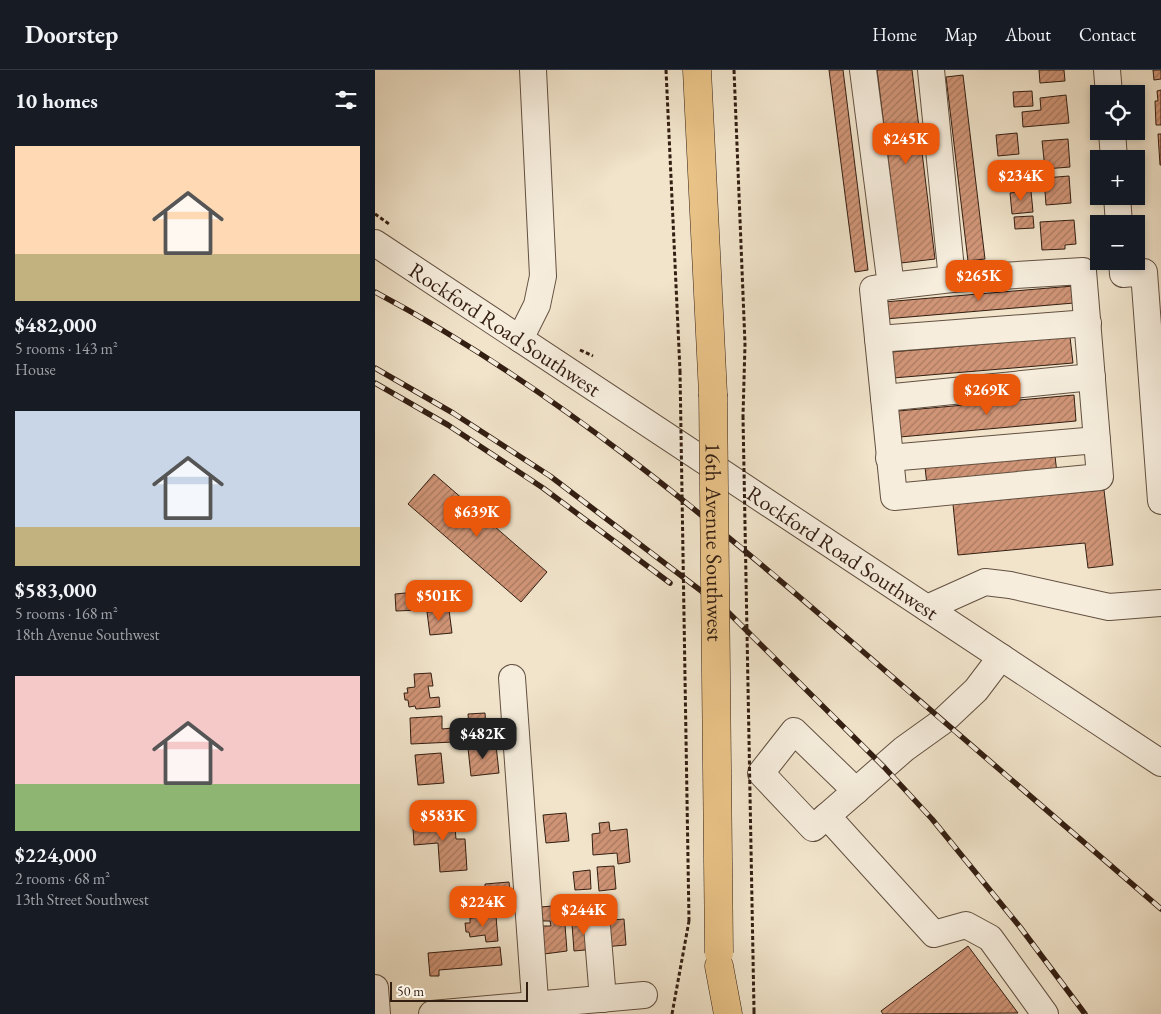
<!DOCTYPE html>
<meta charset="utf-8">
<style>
body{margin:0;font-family:"EB Garamond",serif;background:#242831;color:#f1f3f6;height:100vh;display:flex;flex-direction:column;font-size:19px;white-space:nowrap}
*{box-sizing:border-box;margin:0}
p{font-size:16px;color:#9ea1a6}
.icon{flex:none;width:28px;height:28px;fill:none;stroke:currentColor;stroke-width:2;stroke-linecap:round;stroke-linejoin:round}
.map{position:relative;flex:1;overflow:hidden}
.side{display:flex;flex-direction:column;background:#171b24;width:375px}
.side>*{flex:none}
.fabs{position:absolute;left:715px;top:15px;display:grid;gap:10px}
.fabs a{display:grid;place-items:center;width:55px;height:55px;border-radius:0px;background:#171b24;box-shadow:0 2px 8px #0003;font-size:25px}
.scale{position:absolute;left:15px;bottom:12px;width:138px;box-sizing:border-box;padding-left:5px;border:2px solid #331e12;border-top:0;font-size:14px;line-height:18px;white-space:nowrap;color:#331e12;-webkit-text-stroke:4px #f6eddd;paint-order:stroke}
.price{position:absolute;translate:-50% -42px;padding:0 11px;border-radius:10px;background:#ea580c;color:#fff;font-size:16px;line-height:32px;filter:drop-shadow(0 1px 2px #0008)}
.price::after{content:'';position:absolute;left:50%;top:30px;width:15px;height:11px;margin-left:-8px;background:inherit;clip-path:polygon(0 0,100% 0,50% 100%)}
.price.current{background:#222;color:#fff}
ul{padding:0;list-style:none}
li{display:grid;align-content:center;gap:10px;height:265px;padding:0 15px}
li span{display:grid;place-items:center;height:155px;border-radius:0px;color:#555}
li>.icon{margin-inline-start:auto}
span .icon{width:90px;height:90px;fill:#fffc;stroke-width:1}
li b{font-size:21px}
h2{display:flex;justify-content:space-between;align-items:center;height:60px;padding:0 15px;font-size:21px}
header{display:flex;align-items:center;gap:30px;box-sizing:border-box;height:70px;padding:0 25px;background:#171b24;border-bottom:1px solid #363941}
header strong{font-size:24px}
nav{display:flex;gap:28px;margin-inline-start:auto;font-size:18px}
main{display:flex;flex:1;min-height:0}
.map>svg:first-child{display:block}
.building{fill:url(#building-hatch);stroke:#331e12}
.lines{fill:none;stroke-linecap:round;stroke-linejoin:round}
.minor-casing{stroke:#625040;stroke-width:28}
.major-casing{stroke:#331e12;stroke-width:29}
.path{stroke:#331e12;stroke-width:3;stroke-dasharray:4 2.5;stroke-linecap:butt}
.minor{stroke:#f6eddd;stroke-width:26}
.major{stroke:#e8c286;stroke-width:28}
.rail-casing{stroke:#331e12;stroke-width:5.5}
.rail{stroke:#f6eddd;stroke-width:4;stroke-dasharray:11;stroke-linecap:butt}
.major-bridge-casing{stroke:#331e12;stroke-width:29;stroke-linecap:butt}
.path-bridge{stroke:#331e12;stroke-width:3;stroke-dasharray:4 2.5;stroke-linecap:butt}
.major-bridge{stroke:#e8c286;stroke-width:28}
.labels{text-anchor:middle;stroke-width:4.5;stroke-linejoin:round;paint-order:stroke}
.street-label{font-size:22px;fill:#331e12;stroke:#f6eddd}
</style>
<header>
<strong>Doorstep</strong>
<nav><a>Home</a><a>Map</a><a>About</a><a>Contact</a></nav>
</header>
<main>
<section class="side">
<h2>10 homes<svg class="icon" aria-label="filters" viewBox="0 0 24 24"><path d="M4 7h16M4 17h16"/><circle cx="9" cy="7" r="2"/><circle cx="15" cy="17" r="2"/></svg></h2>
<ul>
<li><span style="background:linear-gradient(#ffd9b3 70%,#c2b280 0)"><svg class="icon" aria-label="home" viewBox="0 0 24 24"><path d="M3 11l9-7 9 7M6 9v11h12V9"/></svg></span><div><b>$482,000</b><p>5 rooms · 143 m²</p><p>House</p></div></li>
<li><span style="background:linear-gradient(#c9d6e8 75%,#c2b280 0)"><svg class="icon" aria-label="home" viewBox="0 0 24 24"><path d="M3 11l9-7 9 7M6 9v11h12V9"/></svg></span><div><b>$583,000</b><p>5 rooms · 168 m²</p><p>18th Avenue Southwest</p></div></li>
<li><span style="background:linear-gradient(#f6c9c9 70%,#8fb573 0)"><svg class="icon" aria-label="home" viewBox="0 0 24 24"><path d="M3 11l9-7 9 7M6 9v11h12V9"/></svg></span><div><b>$224,000</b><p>2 rooms · 68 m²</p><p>13th Street Southwest</p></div></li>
</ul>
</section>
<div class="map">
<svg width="786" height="944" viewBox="0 0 786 944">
<defs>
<pattern id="building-hatch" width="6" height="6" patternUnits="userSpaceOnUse" patternTransform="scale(1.25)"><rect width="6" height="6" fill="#d09577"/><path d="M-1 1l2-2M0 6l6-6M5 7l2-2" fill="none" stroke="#a97960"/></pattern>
</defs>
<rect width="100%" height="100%" fill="#f1e4cb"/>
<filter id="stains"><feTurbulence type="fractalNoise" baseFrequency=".004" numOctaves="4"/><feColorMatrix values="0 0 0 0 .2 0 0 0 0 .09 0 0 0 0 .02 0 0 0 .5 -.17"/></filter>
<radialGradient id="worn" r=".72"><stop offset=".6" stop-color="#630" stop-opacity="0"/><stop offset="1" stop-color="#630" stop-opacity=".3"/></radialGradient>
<g class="building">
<polygon points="454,0 468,0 493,200 480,202"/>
<polygon points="502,0 537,0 560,189 526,193"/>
<polygon points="664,0 689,0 690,11 665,13"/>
<polygon points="778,0 786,0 786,9 779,10"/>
<polygon points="588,5 610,189 593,191 571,7"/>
<polygon points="786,20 786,55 781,55 780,31 783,31 782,21"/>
<polygon points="657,21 658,36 639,37 638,22"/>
<polygon points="691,25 694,53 648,57 647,42 666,40 665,28"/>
<polygon points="642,63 644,84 623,86 621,65"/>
<polygon points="783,64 786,64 786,95 785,95"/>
<polygon points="693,69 695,97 670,99 667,71"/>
<polygon points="694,106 696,133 671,135 669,108"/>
<polygon points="656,121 658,142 637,144 635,123"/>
<polygon points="658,146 659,158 640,159 639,147"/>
<polygon points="699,150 701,174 690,175 690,179 667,180 665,152"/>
<polygon points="698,216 699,233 510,249 509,232"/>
<polygon points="695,267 698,293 518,308 516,282"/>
<polygon points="699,325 701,351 525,367 523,341"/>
<polygon points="680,386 682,403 552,415 550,397"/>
<polygon points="59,404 172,502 146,532 33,434"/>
<polygon points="729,420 738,495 713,498 710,473 583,485 578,434"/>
<polygon points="47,517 49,535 44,535 45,540 21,541 20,524 41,522 41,518"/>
<polygon points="74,540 77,563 55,565 52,542"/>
<polygon points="56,603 58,616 53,616 55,628 64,627 65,637 41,639 40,636 34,637 33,630 30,630 29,623 33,623 32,618 40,617 39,604"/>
<polygon points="110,643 112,669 95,670 93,644"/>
<polygon points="67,646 67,659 78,658 78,672 36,674 35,648"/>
<polygon points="121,675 124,703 96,706 93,678"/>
<polygon points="66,683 69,713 43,715 40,685"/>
<polygon points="191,743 194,771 171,773 168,745"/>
<polygon points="79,747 81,769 90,769 92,800 65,802 63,773 39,775 38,758 45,758 44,749"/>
<polygon points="234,752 235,761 252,759 255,792 243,794 242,783 218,785 217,764 225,763 224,753"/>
<polygon points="239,796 241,819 224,821 222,797"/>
<polygon points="215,800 216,819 200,820 198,802"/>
<polygon points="134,812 136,833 111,835 110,814"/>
<polygon points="188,835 190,850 186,850 187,855 190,855 192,881 169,884 166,856 176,856 175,851 168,851 166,837"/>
<polygon points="121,846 123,871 111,872 110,865 95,867 94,862 91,862 90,853 95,853 95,848"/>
<polygon points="249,849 251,875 229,877 227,851"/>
<polygon points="219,852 221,879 199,881 197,854"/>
<polygon points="593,876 643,943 508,944 506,941"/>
<polygon points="125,877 127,895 64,900 64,906 55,906 53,883"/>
</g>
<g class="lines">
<g class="minor-casing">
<g id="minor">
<polyline points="488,0 516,216 498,219 519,427 725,407 708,201 577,209 556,0"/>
<polyline points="732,0 734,24"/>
<polyline points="737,61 739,89"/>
<polyline points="742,126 744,154"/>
<path id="s1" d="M0 173 786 693"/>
<polyline points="747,191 748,204 769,202 786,431"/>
<polyline points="516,216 577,209"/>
<polyline points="145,269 162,235 168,206 158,0"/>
<polyline points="503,269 713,253"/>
<polyline points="509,328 717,307"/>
<polyline points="514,388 722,370"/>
<polyline points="552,538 610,512 635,515 734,537 786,533"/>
<polyline points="626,587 601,620 568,651 529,679 452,746 559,864 591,855 615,868 670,944"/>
<polyline points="137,608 161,944"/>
<polyline points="452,746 438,758 386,703 419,661 481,721"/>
<polyline points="221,844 228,929"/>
<polyline points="0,918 2,944"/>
<polyline points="57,944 269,925"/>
</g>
</g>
<g class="major-casing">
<g id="major">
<polyline points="322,0 338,324"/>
<polyline points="344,896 353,944"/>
</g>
</g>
<g class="path">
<polyline points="291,0 305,301"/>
<polyline points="359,0 370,274 368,346"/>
<polyline points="0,144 14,154"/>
<polyline points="205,280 218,286"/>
<polyline points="379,940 379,944"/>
<polyline points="297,944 314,851"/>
</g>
<use href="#minor" class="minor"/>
<use href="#major" class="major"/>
<g class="rail-casing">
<g id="rail">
<path d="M0 222C178 317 334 448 485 579 585 666 686 752 786 839"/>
<polyline points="0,298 78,343 175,406 350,539 509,697 557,749 645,857 710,944"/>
<polyline points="0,313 73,355 168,418 295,513"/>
</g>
</g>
<use href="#rail" class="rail"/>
<g class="major-bridge-casing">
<g id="major-bridge">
<path id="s2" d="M338 324 344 883"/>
</g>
</g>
<g class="path-bridge">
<polyline points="305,301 314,851"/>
<polyline points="368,346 379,940"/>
</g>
<use href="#major-bridge" class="major-bridge"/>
</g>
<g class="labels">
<g class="street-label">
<text dy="8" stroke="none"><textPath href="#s1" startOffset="156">Rockford Road Southwest</textPath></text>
<text dy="8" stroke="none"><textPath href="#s2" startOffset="148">16th Avenue Southwest</textPath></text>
<text dy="8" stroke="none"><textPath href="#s1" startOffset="561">Rockford Road Southwest</textPath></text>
</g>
</g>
<rect width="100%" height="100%" filter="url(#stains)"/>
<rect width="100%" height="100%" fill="url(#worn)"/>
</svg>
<div class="fabs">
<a><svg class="icon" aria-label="locate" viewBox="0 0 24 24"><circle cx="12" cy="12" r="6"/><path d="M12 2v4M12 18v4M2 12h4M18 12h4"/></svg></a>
<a>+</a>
<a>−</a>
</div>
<div class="scale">50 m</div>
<b class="price" style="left:531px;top:95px">$245K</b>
<b class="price" style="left:646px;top:132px">$234K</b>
<b class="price" style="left:604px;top:232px">$265K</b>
<b class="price" style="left:612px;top:346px">$269K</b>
<b class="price" style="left:102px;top:468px">$639K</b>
<b class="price" style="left:64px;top:552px">$501K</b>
<b class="price current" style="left:108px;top:690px">$482K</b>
<b class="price" style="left:68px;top:772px">$583K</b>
<b class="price" style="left:108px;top:858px">$224K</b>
<b class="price" style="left:209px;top:866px">$244K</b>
</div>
</main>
